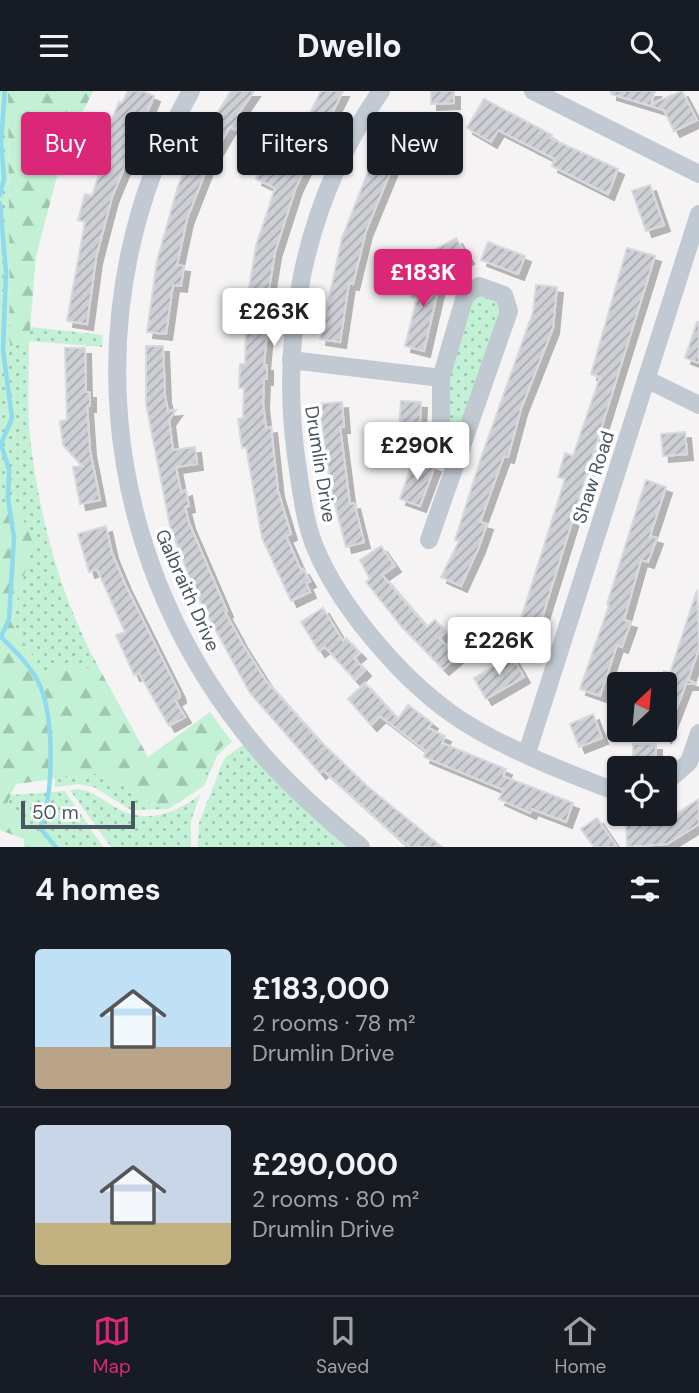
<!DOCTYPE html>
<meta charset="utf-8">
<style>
body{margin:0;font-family:"DM Sans",sans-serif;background:#20242c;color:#f1f3f6;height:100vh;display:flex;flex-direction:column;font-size:26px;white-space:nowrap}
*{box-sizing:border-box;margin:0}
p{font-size:23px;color:#9ea1a6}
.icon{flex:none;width:38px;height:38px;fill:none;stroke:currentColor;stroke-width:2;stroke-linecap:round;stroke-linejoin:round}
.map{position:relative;height:756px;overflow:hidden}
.details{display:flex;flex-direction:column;background:#171b24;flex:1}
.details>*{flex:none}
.banner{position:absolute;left:21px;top:21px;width:658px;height:63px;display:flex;gap:14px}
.needle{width:46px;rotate:26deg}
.fabs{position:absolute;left:607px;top:581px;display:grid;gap:14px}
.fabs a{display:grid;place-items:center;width:70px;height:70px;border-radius:7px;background:#171b24;box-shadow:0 2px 5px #0004;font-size:35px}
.scale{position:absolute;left:21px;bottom:18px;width:114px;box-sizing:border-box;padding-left:7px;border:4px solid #4a5661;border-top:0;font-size:19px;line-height:24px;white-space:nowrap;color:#4a5661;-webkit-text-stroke:5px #fff;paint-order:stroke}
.price{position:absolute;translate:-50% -60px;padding:0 16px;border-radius:7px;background:#fff;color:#222;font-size:23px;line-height:46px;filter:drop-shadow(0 2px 4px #0008)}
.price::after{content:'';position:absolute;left:50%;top:42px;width:21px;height:16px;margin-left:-10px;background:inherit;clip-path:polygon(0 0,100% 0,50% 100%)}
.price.selected{background:#db2777;color:#fff}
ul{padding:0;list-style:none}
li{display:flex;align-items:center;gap:21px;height:175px;padding:0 35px}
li+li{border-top:2px solid #363941}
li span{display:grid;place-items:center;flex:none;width:196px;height:140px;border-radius:7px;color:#555}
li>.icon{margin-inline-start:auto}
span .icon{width:84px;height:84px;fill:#fffc;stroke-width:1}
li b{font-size:30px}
h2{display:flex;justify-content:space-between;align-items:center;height:84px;padding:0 35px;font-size:30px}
.chip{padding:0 24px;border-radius:7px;background:#171b24;box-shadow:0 2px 5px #0004;font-size:24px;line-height:63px}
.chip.selected{background:#db2777;color:#fff}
header{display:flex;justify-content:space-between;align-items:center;height:91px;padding:0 35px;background:#171b24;font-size:32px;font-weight:800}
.menu{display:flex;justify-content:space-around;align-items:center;height:98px;border-top:2px solid #363941;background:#171b24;font-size:19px;color:#9ea1a6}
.menu a{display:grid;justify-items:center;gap:4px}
.menu .selected{color:#db2777}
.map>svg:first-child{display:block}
.grass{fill:url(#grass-dots)}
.forest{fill:url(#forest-firs)}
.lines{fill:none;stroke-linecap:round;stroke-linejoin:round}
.stream{stroke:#90daee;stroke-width:4.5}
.building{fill:url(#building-hatch);stroke:#d7d9de;stroke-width:2;filter:url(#shadow)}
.street{stroke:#c1cad2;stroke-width:18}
.labels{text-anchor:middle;stroke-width:7;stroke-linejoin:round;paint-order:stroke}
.street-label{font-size:19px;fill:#4a5661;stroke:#fff}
</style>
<header><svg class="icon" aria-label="menu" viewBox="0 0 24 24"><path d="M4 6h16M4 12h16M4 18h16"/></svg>Dwello<svg class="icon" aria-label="search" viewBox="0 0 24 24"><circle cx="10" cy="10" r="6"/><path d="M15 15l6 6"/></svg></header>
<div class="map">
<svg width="699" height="756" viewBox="0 0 699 756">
<defs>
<pattern id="grass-dots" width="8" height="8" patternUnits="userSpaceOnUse" patternTransform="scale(1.75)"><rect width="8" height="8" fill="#c3f1d5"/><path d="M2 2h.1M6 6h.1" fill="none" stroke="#a0c6b0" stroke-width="1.8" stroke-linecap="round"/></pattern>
<pattern id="forest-firs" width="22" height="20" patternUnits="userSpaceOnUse" patternTransform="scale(1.75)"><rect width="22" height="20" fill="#c3f1d5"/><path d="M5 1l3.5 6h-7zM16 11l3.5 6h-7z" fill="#a0c6b0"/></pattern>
<pattern id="building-hatch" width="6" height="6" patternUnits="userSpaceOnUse" patternTransform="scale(1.75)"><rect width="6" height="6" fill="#cdcfd5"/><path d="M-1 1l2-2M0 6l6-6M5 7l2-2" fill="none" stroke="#a8abb0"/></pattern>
<filter id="shadow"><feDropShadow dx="6" dy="6" stdDeviation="0" flood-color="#0004"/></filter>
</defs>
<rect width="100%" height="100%" fill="#f5f3f3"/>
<g class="grass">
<path d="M0 0H8L10 255 28 250 30 236 103 244 102 256 29 250C29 282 27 316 30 347 40 429 60 506 100 579L60 574 45 584 11 532 23 485 18 415 0 413Z"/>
<polygon points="485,199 503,216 459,338 453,338 449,334 449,290 469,209"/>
<polygon points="230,648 232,650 217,665 204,695 168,718 131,719 94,696 78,693 55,696 55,688 101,682 156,715 201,694 213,664"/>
<polygon points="245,652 351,756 198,756 199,732 222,673 226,666"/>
<path d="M79 698C93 701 101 707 113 715 144 734 173 724 200 704L191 730V756H111L70 699Z"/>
<polygon points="65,700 103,756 50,756 7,712 10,704"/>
</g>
<g class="forest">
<polygon points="8,0 93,0 64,59 36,165 29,250 10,255"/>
<polygon points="0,413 18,415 33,452 11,531 45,584 60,574 100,579 148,666 210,621 230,648 213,664 201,694 177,712 161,717 156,715 101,682 16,693 7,712 50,756 24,756 24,748 0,739"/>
</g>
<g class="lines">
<g class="stream">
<polyline points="0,104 4,88 1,50 5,0"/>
<path d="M0 112 6 181 3 259 12 327 1 353 9 379 8 408 14 446 9 528 1 546C16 561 33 577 41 597 54 631 54 703 40 737L56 756"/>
</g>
</g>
<g class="building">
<polygon points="128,0 143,0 154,5 112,106 96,167 87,233 67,230 85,131 78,129 85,103 92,105 103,70 96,67 119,11 122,12"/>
<polygon points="231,0 254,0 237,25 242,29 235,39 230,36 209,72 187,128 177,174 184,175 181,195 173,194 166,243 147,241 157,170 178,95 190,66"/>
<polygon points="321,0 343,0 296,96 275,161 266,217 269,218 264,274 267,274 267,288 264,288 263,312 266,337 271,336 278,400 291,443 286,445 301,479 303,478 310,490 306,492 310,501 291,510 262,447 246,356 242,357 238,328 243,327 244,297 239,297 240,273 245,273 246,238 253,198 249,197 256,155 275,97 256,88 262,74 279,82 293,51 290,49 297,33 303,36"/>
<polygon points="431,0 454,0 454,12 431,13"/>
<polygon points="611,0 655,0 651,13 682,0 697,29 674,40 664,19 611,3"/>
<polygon points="484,8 552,44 550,47 618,78 608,103 552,75 555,68 498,39 491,51 467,37"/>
<polygon points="391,39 408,50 394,72 366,140 353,193 349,192 340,251 320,248 342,147 375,63"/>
<polygon points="650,94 664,134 646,140 632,100"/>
<polygon points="456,147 468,167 446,180 433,160"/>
<polygon points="488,151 525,165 518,183 481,169"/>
<polygon points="627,157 655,165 532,559 513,553 565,388 558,386 565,362 573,365 600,286 591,283"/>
<polygon points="418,180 441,186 424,260 405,255 417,207 411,206"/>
<polygon points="536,194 557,196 553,237 521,318 508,366 504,365 480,431 487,433 479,456 461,495 441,486 459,450 455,449 481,367 533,221"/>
<polygon points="697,231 699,231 699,272 685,267"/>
<polygon points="146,255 163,255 165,305 168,320 176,319 169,329 173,359 195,356 197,373 176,376 181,401 186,399 189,415 185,416 189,432 227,520 225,521 242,552 266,590 317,647 367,695 442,756 410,756 397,746 323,679 320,682 250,602 195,501 170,435 146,313"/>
<polygon points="65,257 85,257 86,301 90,301 90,315 87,315 90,359 100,409 80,413 73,376 82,375 63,354 60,330 67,329"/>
<polygon points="401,310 421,311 419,351 398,350"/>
<polygon points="342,311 344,336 340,336 350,413 354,412 364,451 346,456 331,398 319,313"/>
<polygon points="685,341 687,363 663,365 661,343"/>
<polygon points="414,367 435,375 420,415 400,408"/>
<polygon points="646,389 666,396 650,445 657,447 648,471 641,469 624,529 631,531 622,556 617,554 600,605 580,598 609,514 607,513"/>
<polygon points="106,435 112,462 125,493 179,601 180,606 175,609 185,626 169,635 139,582 134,584 116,544 125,541 97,478 89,481 78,443"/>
<polygon points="381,455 395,475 382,484 427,536 435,529 446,541 439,547 457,566 443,578 402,536 366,491 370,488 360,469"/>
<polygon points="697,499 699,558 688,589 697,593 686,593 665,647 665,593 659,593 664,580 670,582"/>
<polygon points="323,517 343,550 346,547 360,562 354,567 365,579 355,589 325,556 319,560 301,531"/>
<polygon points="512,565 524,586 486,608 474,587"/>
<polygon points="365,592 398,628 408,614 432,632 428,637 445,645 442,652 506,678 503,685 573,712 566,731 532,718 530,722 499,708 504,699 424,666 426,660 380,625 371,634 348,608"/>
<polygon points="593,623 602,647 579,656 570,633"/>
<rect x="633" y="653" width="23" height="24"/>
<polygon points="699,708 699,733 667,753 627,756 626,733 665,730"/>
<polygon points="597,727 617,756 594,756 581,738"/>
</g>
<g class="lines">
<g class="street">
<path d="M191 0C75 206 98 456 244 641 277 684 320 722 361 756"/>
<path d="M381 0C304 110 277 247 298 379 302 405 305 432 315 456 339 515 400 586 452 623 497 655 567 682 620 702"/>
<polyline points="533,0 699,83"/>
<polyline points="291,269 441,287"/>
<polyline points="646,288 699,314"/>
<path d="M429 449C456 373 482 296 509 220L504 204 479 195 465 205 441 287V334L462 356"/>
<polyline points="527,662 699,123"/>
<polyline points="665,692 689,671 699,642"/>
</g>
</g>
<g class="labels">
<g class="street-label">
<text transform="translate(321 373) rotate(81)" y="7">Drumlin Drive</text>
<text transform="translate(593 386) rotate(-72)" y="7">Shaw Road</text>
<text transform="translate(188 499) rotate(66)" y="7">Galbraith Drive</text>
</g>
</g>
</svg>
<div class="fabs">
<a><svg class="needle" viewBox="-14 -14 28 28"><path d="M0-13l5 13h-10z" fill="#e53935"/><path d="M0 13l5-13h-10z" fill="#9ea1a6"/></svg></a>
<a><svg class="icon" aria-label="locate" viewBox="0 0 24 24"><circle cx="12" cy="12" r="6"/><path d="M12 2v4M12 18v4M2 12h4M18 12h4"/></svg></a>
</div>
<div class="scale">50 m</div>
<b class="price selected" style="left:423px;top:218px">£183K</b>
<b class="price" style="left:274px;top:257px">£263K</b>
<b class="price" style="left:417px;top:391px">£290K</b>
<b class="price" style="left:499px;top:586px">£226K</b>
<div class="banner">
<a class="chip selected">Buy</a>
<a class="chip">Rent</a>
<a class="chip">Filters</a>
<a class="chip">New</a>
</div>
</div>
<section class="details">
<h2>4 homes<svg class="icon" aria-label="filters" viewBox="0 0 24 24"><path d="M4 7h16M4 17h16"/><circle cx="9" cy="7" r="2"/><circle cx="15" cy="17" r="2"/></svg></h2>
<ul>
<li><span style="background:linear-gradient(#bfe0f5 70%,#b9a48a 0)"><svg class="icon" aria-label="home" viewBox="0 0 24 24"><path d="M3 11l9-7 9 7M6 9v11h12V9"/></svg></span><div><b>£183,000</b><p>2 rooms · 78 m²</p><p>Drumlin Drive</p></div></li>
<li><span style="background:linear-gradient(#c9d6e8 70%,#c2b280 0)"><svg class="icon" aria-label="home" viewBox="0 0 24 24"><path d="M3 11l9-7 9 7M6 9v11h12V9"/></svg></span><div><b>£290,000</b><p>2 rooms · 80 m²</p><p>Drumlin Drive</p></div></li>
</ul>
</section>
<nav class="menu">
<a class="selected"><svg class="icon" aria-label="map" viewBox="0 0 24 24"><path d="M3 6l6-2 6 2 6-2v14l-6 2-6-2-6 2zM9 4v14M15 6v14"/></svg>Map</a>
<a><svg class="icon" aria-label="saved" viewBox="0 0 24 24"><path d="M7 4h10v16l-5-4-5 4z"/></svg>Saved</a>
<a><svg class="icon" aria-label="home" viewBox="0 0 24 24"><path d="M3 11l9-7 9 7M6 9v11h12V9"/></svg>Home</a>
</nav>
